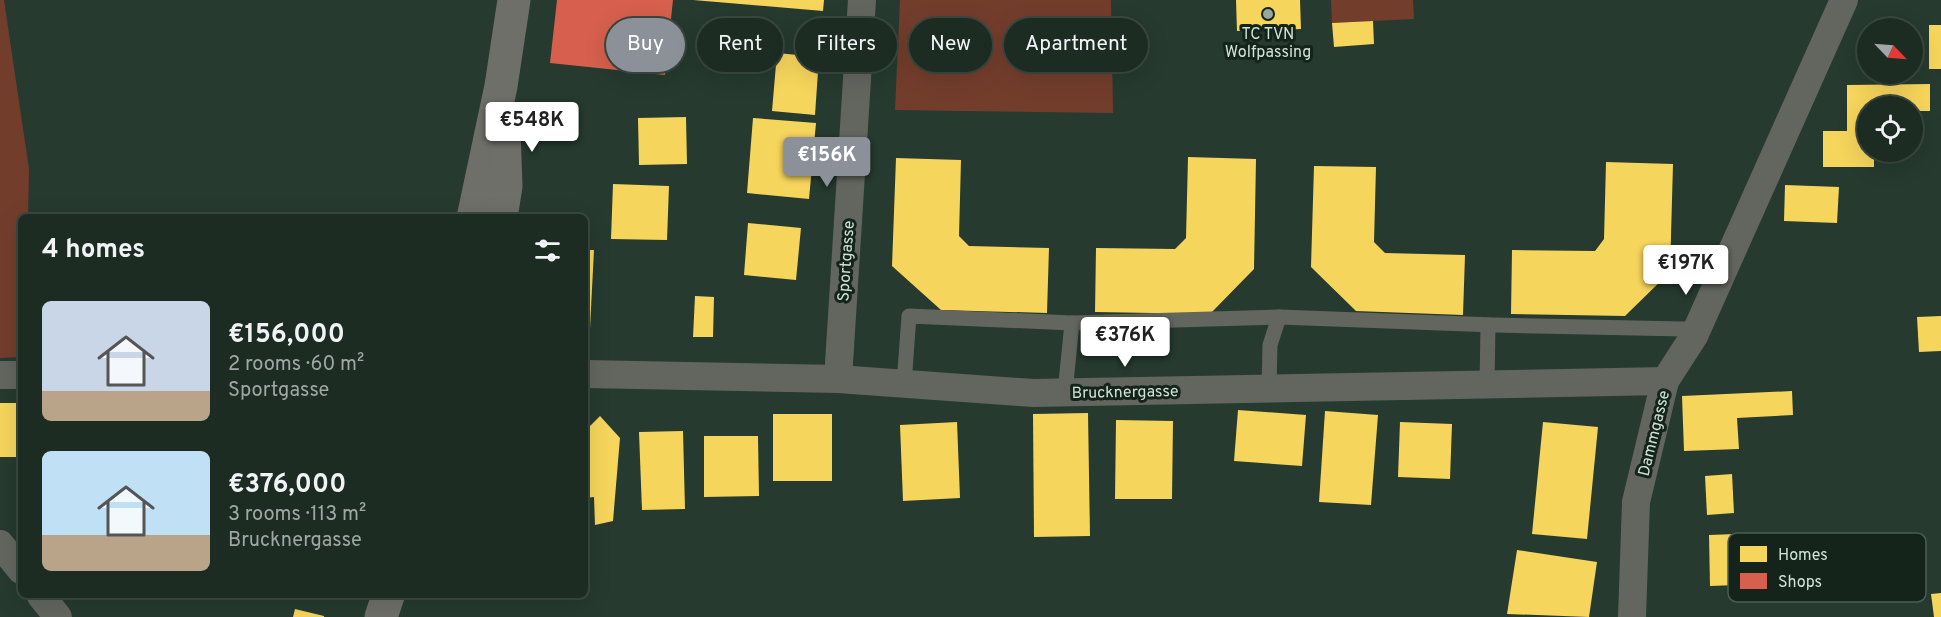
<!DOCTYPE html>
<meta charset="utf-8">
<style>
body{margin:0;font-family:Overpass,sans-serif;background:#293830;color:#f1f3f6;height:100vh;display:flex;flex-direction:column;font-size:22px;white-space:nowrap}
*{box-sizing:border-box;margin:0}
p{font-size:20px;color:#a0a7a6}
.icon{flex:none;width:33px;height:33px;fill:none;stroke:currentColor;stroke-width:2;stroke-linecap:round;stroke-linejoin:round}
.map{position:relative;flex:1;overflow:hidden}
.sheet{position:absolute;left:18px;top:214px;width:570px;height:384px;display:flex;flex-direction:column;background:#1c2c23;border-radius:9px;box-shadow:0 6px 24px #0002,0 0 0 2px #3a4841}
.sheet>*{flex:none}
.guide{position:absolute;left:606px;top:18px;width:570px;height:54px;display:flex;gap:12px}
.needle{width:39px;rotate:115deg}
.tools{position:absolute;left:1857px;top:18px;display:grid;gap:12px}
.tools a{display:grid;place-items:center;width:66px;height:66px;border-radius:50%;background:#1c2c23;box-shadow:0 6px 24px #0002,0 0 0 2px #3a4841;font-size:30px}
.price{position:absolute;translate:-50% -51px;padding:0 14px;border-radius:6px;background:#fff;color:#222;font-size:20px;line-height:39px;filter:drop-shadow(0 2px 3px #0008)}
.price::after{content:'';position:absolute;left:50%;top:36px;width:18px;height:14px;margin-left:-9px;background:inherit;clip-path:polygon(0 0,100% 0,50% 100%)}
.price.current{background:#8c9099;color:#fff}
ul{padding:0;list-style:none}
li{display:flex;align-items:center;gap:18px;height:150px;padding:0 24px}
li span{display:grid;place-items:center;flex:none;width:168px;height:120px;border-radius:9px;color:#555}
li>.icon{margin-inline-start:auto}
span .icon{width:72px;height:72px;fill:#fffc;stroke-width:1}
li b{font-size:26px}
h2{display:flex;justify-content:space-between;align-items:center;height:72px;padding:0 24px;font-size:26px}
.pill{padding:0 21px;border-radius:27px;background:#1c2c23;box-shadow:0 6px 24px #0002,0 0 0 2px #3a4841;font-size:21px;line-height:54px}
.pill.current{background:#8c9099;color:#fff}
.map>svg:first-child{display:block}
.green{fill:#733d2c}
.homes{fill:#f6d55c}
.shops{fill:#d6604d}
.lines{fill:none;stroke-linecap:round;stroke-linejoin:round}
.service{stroke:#63655f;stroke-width:15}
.minor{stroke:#63655f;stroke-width:28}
.secondary{stroke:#6d6f68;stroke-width:33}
.poi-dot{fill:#94a89c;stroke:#15241b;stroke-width:2}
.labels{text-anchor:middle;stroke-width:6;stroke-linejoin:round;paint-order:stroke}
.poi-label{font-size:16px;fill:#cfe3d6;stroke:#15241b}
.street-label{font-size:16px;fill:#cfe3d6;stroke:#15241b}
.key{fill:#15241b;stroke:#4d5d53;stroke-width:1.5}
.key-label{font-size:16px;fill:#cfe3d6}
</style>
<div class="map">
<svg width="1941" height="617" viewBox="0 0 1941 617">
<rect width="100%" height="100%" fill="#263a2f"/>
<g class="green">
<polygon points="0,0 4,0 29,169 28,217 21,218 21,357 0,358"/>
<polygon points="900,0 1111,0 1113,113 895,110"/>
<polygon points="1331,0 1413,0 1414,19 1332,23"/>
</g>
<g class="homes">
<polygon points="693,0 824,0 823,11"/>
<polygon points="1236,0 1300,0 1301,29 1237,31"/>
<polygon points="1373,21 1374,44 1334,47 1332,23"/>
<rect x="1929" y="25" width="12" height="44"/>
<polygon points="777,53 819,57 815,115 772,111"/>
<polygon points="1930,84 1930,111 1912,111 1912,106 1868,106 1868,152 1874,152 1874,167 1823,167 1823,131 1847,131 1847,85"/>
<polygon points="686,117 687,164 639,165 638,118"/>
<polygon points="753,118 816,123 809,199 747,193"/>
<polygon points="1188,157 1256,159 1254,269 1210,314 1095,312 1096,248 1175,249 1186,238"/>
<polygon points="896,158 961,160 959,236 969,246 1049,248 1047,313 941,310 892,266"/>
<polygon points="1606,162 1673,164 1670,272 1625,316 1511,314 1512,250 1595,251 1604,239"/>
<polygon points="1314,166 1376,167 1374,242 1385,253 1465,255 1463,315 1356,311 1311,267"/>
<polygon points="613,184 669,186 667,240 611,239"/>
<polygon points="1785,185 1839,187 1837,223 1784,221"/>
<polygon points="748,223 801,228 796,280 744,275"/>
<polygon points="585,250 594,250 590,328 585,328"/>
<polygon points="695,296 714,297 713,337 693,337"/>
<polygon points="1941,316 1941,351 1919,352 1917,317"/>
<polygon points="1792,391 1793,415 1737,418 1739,449 1684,451 1682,396"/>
<rect x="0" y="403" width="19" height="54"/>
<polygon points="1238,410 1306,415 1302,466 1234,461"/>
<polygon points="1325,411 1378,415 1371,505 1319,502"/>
<polygon points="1088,413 1090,536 1034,537 1033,414"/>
<rect x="773" y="414" width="59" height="67"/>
<polygon points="600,416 620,438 613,521 595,525 594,497 585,498 585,431"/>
<polygon points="1116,420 1173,421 1172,499 1115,499"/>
<polygon points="957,422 960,498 903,501 900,425"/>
<polygon points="1400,422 1452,424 1450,479 1398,477"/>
<polygon points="1543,422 1598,427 1587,539 1532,534"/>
<polygon points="683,431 685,509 642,510 639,432"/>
<polygon points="704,436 758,436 759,496 704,497"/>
<polygon points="1732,474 1734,513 1707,515 1705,476"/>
<polygon points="1763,533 1764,584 1710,586 1709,535"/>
<polygon points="1517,550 1597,562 1589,617 1507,614"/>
<polygon points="1941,593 1941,617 1934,617 1931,594"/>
<polygon points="295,609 324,616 324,617 293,617"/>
</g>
<polygon class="shops" points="557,0 673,0 665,75 550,63"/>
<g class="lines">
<g class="service">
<polyline points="904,384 909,316 1072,323 1279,317 1494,325 1684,329 1694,336"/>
<polyline points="1487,385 1488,325"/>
<polyline points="1269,389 1270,345 1279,317"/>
<polyline points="1065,392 1072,323"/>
</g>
<g class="minor">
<polyline points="585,374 838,379 1033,393 1665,381"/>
<polyline points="0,375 21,375"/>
<polyline points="838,379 862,0"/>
<polyline points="0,544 21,570"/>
<polyline points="41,596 58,617"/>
<polyline points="1632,617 1636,502 1665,381 1694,336 1844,0"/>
</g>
<g class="secondary">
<polyline points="473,218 501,86 514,0"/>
<polyline points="501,218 506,186 504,130"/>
<polyline points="381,617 388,596"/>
</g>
</g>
<circle class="poi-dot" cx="1268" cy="14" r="6"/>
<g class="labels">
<g class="poi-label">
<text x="1268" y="39">TC TVN<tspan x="1268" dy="18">Wolfpassing</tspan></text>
</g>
<g class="street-label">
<text transform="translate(845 261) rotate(-86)" y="6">Sportgasse</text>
<text transform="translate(1125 391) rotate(-1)" y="6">Brucknergasse</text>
<text transform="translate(1653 433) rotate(-76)" y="6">Dammgasse</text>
</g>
</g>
<rect x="1728" y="533" width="198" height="69" rx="9" class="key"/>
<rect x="1740" y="546" width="27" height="16" fill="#f6d55c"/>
<rect x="1740" y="573" width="27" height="16" fill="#d6604d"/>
<g class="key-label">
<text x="1778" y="560">Homes</text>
<text x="1778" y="587">Shops</text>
</g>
</svg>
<div class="tools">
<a><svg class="needle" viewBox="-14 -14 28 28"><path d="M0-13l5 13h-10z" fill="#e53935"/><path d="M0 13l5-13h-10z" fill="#a0a7a6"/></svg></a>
<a><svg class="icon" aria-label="locate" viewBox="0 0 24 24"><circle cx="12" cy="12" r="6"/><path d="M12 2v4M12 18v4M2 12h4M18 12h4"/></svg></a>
</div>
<b class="price" style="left:532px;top:153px">€548K</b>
<b class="price current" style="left:827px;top:188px">€156K</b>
<b class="price" style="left:1686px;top:296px">€197K</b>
<b class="price" style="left:1125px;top:368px">€376K</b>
<div class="guide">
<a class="pill current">Buy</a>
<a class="pill">Rent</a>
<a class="pill">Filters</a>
<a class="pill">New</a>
<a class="pill">Apartment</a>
</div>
<section class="sheet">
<h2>4 homes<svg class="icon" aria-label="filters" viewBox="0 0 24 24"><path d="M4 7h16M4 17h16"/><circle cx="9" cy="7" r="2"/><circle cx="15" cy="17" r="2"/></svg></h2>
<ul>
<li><span style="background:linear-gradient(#c9d6e8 75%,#b9a48a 0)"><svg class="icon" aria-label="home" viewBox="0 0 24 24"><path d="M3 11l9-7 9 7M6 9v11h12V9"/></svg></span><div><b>€156,000</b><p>2 rooms · 60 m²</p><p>Sportgasse</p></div></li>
<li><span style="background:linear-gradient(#bfe0f5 70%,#b9a48a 0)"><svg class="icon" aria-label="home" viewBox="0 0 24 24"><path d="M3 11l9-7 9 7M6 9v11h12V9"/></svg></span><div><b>€376,000</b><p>3 rooms · 113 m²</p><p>Brucknergasse</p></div></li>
</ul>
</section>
</div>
